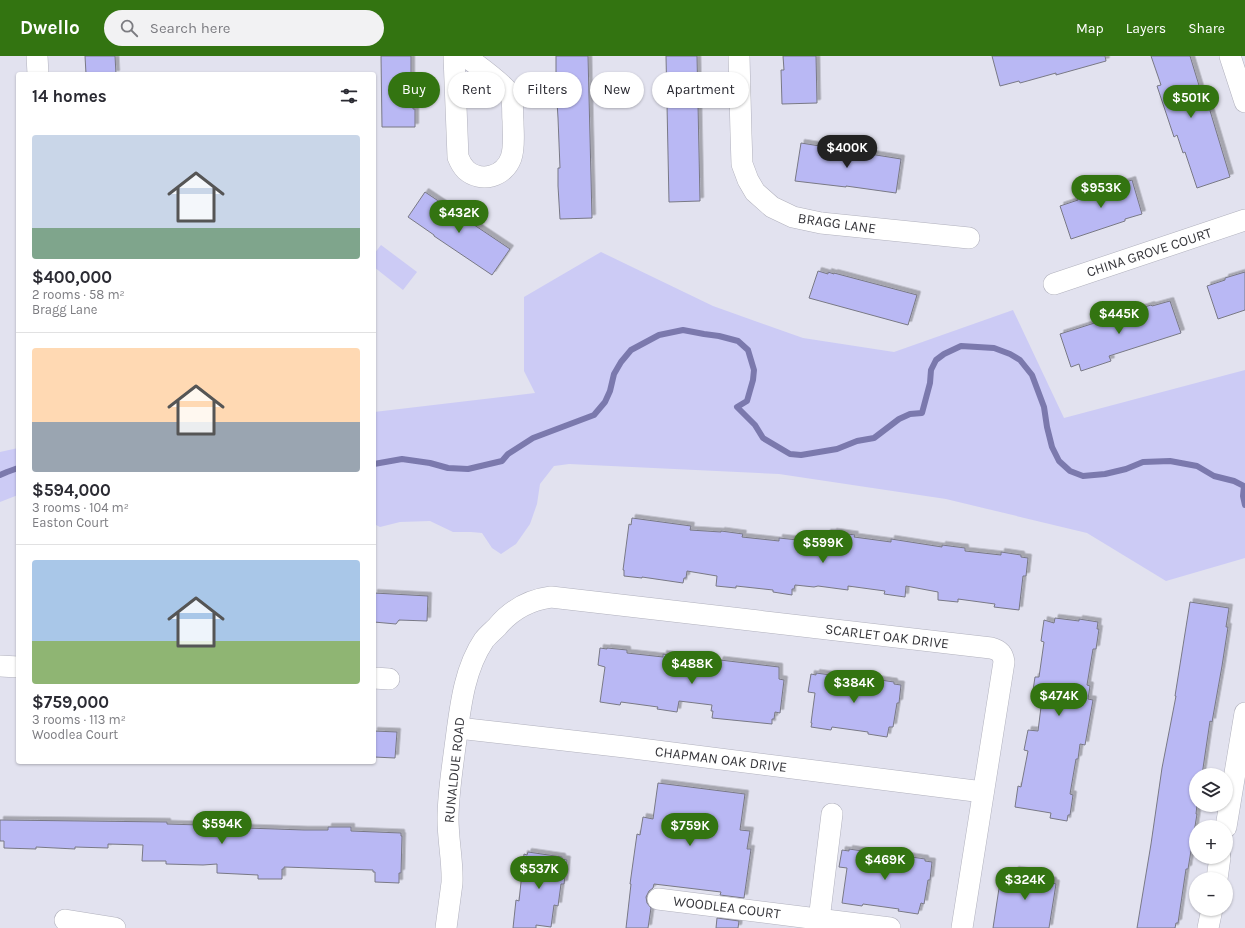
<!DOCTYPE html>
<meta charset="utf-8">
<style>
body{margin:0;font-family:Karla,sans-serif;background:#f2f2f3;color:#2b2b33;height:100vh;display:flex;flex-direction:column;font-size:15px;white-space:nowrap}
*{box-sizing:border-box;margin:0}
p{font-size:13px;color:#7c7c81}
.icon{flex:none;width:22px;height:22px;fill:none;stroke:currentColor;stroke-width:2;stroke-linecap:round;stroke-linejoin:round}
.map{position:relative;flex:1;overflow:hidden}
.side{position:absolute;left:16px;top:16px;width:360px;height:692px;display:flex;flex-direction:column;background:#fff;border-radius:4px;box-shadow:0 1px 3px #0004}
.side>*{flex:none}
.top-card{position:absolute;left:388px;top:16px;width:380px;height:36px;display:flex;gap:8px}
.controls{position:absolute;left:1189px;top:712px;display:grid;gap:8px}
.controls a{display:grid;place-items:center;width:44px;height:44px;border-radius:50%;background:#fff;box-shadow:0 1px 3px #0004;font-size:20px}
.price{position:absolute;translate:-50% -34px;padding:0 9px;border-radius:14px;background:#337411;color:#fff;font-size:13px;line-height:26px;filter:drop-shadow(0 1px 2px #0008)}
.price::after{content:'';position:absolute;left:50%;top:24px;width:12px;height:9px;margin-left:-6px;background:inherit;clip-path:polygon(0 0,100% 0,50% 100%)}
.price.active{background:#222;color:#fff}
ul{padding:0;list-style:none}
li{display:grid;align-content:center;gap:8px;height:212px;padding:0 16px}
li+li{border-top:1px solid #e1e1e2}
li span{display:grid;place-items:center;height:124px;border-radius:4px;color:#555}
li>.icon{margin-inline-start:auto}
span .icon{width:72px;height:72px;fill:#fffc;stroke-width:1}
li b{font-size:17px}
h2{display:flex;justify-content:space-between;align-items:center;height:48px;padding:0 16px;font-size:17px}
.pill{padding:0 14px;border-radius:18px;background:#fff;box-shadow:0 1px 3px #0004;font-size:14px;line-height:36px}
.pill.active{background:#337411;color:#fff}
header{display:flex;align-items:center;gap:24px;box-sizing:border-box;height:56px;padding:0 20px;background:#337411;color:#fff}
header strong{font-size:19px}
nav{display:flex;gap:22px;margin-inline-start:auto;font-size:14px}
.search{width:280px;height:36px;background:#f2f2f3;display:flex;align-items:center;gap:10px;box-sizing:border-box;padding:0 14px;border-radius:22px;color:#7c7c81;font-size:15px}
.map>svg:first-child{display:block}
.green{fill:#cccbf5}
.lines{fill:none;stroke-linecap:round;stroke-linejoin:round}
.stream{stroke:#7b79ad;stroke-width:6}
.building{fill:#b9b8f4;stroke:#797985;filter:url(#shadow)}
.minor-casing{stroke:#b1b1bd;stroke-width:22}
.minor{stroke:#fff;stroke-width:21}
.labels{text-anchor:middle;stroke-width:3;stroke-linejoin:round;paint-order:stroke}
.street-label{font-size:14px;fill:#37373c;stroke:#fff}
</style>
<header>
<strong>Dwello</strong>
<div class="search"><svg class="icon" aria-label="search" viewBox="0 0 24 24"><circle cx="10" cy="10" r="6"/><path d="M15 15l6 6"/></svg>Search here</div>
<nav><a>Map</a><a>Layers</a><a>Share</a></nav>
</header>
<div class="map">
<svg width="1245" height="872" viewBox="0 0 1245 872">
<defs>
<filter id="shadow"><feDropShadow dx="3.5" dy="-3.5" stdDeviation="0" flood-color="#0004"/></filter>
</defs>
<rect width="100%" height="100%" fill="#e2e2ef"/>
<g class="green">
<polygon points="381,189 417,216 403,234 374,211 374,198"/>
<polygon points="601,196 713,250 803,282 894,296 1013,254 1064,362 1245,314 1245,502 1166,525 1087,477 946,443 779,418 569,408 554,410 540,428 537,448 530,468 516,488 501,498 492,492 482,477 471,476 453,476 430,465 400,466 380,471 374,468 374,356 535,337 524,315 524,241"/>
<polygon points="18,392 18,439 0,446 0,396"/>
</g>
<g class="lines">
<g class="stream">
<polyline points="374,408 402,403 430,407 448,412 468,413 502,405 508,398 533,382 594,359 605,346 610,335 614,318 621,306 631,294 659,279 683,274 704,278 719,280 738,285 748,294 754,314 753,324 747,345 737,351 755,369 763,382 790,398 801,399 837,393 857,385 874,382 899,363 910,358 922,357 930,327 931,314 936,304 944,298 961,290 994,292 1010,298 1020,304 1032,319 1044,351 1047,371 1052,391 1059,405 1070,415 1083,420 1105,418 1126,413 1143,406 1170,405 1197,410 1214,420 1234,425 1244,430 1243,440 1245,449"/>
<polyline points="0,419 7,416 18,412"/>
</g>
</g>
<g class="building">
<polygon points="85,0 115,0 116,18 86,18"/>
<polygon points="381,0 411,0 411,36 413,36 413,53 415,53 415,71 382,71"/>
<polygon points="556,0 588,0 592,162 560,163 558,130 558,112 560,112 558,62 556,29"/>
<polygon points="666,0 697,0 700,145 669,146"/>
<polygon points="783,0 816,0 817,47 782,48 781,14 784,14"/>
<polygon points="992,0 1105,0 1106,5 1056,19 1056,17 1020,27 1019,25 1000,30"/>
<polygon points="1151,0 1190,0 1205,49 1208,48 1230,121 1197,132 1185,96 1183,97 1177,79 1174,81 1157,30 1161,29"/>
<polygon points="801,87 901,103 896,137 846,130 846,131 795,125"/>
<polygon points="1132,124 1142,158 1125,163 1125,165 1071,183 1060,150 1078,144 1077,140 1096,134 1096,136"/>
<polygon points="425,136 510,193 492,219 434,180 434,179 408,161"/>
<polygon points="818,215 828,218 828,216 834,218 834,217 917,239 908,269 809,242"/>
<polygon points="1245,216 1245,254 1218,263 1207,230 1225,224 1225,222"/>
<polygon points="1170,245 1181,277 1109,300 1111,305 1081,315 1079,308 1071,311 1060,278 1151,249 1152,250"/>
<polygon points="632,462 691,470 690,474 721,476 721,475 743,478 742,481 779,485 779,482 826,487 827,477 833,477 833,476 855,479 854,481 891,486 891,483 942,491 942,489 965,492 965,495 1001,499 1001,496 1021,499 1021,501 1028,502 1026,520 1023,520 1019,554 994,551 995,548 958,543 958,546 938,544 938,536 906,530 905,541 884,538 885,535 848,530 848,534 818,530 814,531 795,529 794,533 792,533 792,539 773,536 773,534 736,530 736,532 716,530 717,520 687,515 686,522 684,522 683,527 642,521 642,522 624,520 624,514 623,514 629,468 631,469"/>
<polygon points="374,537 428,540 427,565 399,564 396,568 374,566"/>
<polygon points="1190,546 1229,552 1226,571 1228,571 1222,610 1212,666 1210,665 1202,719 1196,719 1196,749 1197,749 1196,758 1197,758 1188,813 1186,813 1178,867 1176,867 1175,872 1137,872 1151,788 1162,712 1176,640 1175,640"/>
<polygon points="1055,562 1079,565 1079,563 1098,566 1097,573 1099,573 1096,593 1093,593 1087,629 1090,630 1088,643 1093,644 1085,689 1080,688 1078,703 1076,703 1070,738 1073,739 1070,759 1068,759 1067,765 1050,762 1051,757 1015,751 1018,730 1021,731 1028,695 1024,694 1028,674 1038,675 1042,643 1032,641 1035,621 1039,621 1044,586 1041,585 1044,564 1054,567"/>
<polygon points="600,592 607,593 607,592 627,594 627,597 663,601 663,598 719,608 720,604 779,611 779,623 784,624 780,657 775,656 774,663 772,663 772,668 712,662 713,655 711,655 712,649 679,645 677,656 657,653 658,651 621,646 620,649 600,646 605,611 598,609"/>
<polygon points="816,617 838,620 838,622 874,628 874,623 894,626 894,628 901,629 899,647 897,647 893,671 889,671 887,681 868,678 868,676 832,671 831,674 811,671 812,667 811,667 815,637 808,636 811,618 816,619"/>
<polygon points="374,675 397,676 395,702 374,701"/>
<polygon points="658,727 745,738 740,774 750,775 747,793 751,793 744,842 720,839 721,836 654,828 653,832 649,835 646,841 647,847 651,852 648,872 626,872 631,828 630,828 637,778 640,779 643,761 653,763"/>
<polygon points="0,764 167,766 167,768 200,769 219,769 219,768 243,769 243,772 246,772 304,774 328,774 328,771 351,771 351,775 401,777 401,780 402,780 401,817 399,817 399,827 375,826 375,816 373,816 373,814 284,811 284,813 282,813 282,823 258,823 258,819 217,817 217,808 203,809 166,808 166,805 142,805 143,789 108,788 108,792 75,791 75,793 36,791 36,793 4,792 4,785 0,785"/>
<polygon points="849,793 869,796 868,798 905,804 905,800 925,803 925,805 932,806 930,824 928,824 924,848 921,847 918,858 898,855 899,853 863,848 862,850 842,847 847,812 839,811 842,794 849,795"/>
<polygon points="528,796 562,801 562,803 567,804 564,828 561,828 558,850 554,849 551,871 536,869 536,872 513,872 516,844 519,845 524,798 527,799"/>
<polygon points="1015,814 1048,819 1047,824 1053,825 1053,827 1056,828 1049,872 993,872 1001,819 1007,820 1007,818 1014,819"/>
<polygon points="717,862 739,865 738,872 716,872"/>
</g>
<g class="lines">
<g class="minor-casing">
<g id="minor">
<polyline points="37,0 38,18"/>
<path d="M454 0 458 101C460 106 462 110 466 114 481 127 504 121 511 102 515 91 513 77 513 65 512 57 514 46 510 38 503 27 477 9 465 0"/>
<polyline points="739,0 741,78 742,108 748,124 755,136 772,151 793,161 821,167 969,182"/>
<polyline points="1230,0 1245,46"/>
<polyline points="1054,228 1245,164"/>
<polyline points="0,610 18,611"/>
<polyline points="374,622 389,623"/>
<polyline points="458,672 625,691 983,736"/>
<polyline points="1226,771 1245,657"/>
<polyline points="1217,823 1220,801"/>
<polyline points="658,843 890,872"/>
<polyline points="65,864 115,872"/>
<path d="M446 872C448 857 450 842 452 827 453 806 448 785 448 763 448 739 452 715 455 691 460 655 463 615 484 584 488 579 493 575 497 571 511 554 529 544 551 541L991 592C999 594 1003 597 1004 606L962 872"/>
<polyline points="818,872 832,758"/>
<polyline points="1208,872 1212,853"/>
</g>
</g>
<use href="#minor" class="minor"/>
</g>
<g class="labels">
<g class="street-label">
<text transform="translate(837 167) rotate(8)" y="5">BRAGG LANE</text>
<text transform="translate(1149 196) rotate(-18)" y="5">CHINA GROVE COURT</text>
<text transform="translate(887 580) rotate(7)" y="5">SCARLET OAK DRIVE</text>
<text transform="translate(721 703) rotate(7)" y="5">CHAPMAN OAK DRIVE</text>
<text transform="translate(454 714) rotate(-84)" y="5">RUNALDUE ROAD</text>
<text transform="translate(727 851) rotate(7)" y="5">WOODLEA COURT</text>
</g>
</g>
</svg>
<div class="controls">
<a><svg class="icon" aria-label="layers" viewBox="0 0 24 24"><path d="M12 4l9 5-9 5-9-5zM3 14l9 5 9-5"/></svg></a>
<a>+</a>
<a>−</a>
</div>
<b class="price" style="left:1191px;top:63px">$501K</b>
<b class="price active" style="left:847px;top:113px">$400K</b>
<b class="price" style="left:1101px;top:153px">$953K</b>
<b class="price" style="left:459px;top:178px">$432K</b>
<b class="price" style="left:1119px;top:279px">$445K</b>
<b class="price" style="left:823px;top:508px">$599K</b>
<b class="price" style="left:692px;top:629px">$488K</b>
<b class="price" style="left:854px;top:648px">$384K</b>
<b class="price" style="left:1059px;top:661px">$474K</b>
<b class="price" style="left:222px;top:789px">$594K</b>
<b class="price" style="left:690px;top:791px">$759K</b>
<b class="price" style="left:885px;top:825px">$469K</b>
<b class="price" style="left:539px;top:834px">$537K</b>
<b class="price" style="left:1025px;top:845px">$324K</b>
<div class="top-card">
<a class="pill active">Buy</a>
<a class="pill">Rent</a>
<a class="pill">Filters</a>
<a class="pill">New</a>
<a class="pill">Apartment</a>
</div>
<section class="side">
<h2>14 homes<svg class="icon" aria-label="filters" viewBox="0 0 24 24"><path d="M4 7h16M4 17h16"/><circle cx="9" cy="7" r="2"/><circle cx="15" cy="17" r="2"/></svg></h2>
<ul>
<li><span style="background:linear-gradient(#c9d6e8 75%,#7fa58c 0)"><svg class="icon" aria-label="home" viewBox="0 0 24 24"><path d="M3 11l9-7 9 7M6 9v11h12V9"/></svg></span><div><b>$400,000</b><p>2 rooms · 58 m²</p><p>Bragg Lane</p></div></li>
<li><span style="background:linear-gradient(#ffd9b3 60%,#9aa5b1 0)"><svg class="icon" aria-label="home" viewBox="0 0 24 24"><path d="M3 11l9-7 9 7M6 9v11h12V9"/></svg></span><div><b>$594,000</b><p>3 rooms · 104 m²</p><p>Easton Court</p></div></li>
<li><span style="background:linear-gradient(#a9c7e8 65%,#8fb573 0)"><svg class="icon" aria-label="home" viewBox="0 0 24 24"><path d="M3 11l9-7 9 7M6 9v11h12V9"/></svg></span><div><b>$759,000</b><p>3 rooms · 113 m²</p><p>Woodlea Court</p></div></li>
</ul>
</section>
</div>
